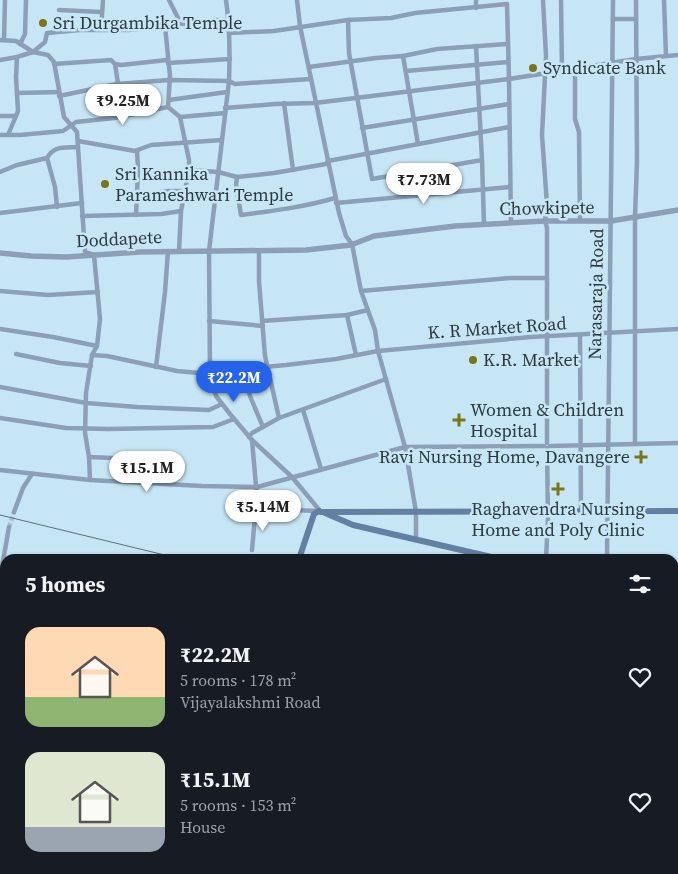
<!DOCTYPE html>
<meta charset="utf-8">
<style>
body{margin:0;font-family:"Source Serif 4",serif;background:#20242c;color:#f1f3f6;height:100vh;display:flex;flex-direction:column;font-size:19px;white-space:nowrap}
*{box-sizing:border-box;margin:0}
p{font-size:16px;color:#9ea1a6}
.icon{flex:none;width:28px;height:28px;fill:none;stroke:currentColor;stroke-width:2;stroke-linecap:round;stroke-linejoin:round}
.map{position:relative;flex:1;overflow:hidden}
.sheet{position:absolute;left:0px;top:554px;width:679px;height:321px;display:flex;flex-direction:column;background:#171b24;border-radius:15px 15px 0 0;box-shadow:0 1px 4px #0004}
.sheet>*{flex:none}
.price{position:absolute;translate:-50% -42px;padding:0 11px;border-radius:18px;background:#fff;color:#222;font-size:16px;line-height:32px;filter:drop-shadow(0 1px 2px #0008)}
.price::after{content:'';position:absolute;left:50%;top:30px;width:15px;height:11px;margin-left:-8px;background:inherit;clip-path:polygon(0 0,100% 0,50% 100%)}
.price.current{background:#2563eb;color:#fff}
ul{padding:0;list-style:none}
li{display:flex;align-items:center;gap:15px;height:125px;padding:0 25px}
li span{display:grid;place-items:center;flex:none;width:140px;height:100px;border-radius:15px;color:#555}
li>.icon{margin-inline-start:auto}
span .icon{width:60px;height:60px;fill:#fffc;stroke-width:1}
li b{font-size:21px}
h2{display:flex;justify-content:space-between;align-items:center;height:60px;padding:0 25px;font-size:21px}
.map>svg:first-child{display:block}
.lines{fill:none;stroke-linecap:round;stroke-linejoin:round}
.minor-tunnel{stroke:#a8c3d1;stroke-width:4.5;stroke-dasharray:4.5 2;stroke-linecap:butt}
.minor{stroke:#8c9fb7;stroke-width:4.5}
.tertiary{stroke:#8c9fb7;stroke-width:5.5}
.secondary{stroke:#637fa1;stroke-width:6}
.primary{stroke:#466891;stroke-width:7}
.rail{stroke:#5d7078;stroke-width:1}
.poi-dot{fill:#7a7519;stroke:#c7e6f5;stroke-width:2}
.labels{text-anchor:middle;stroke-width:5;stroke-linejoin:round;paint-order:stroke}
.poi-label{font-size:18px;fill:#2c393f;stroke:#c7e6f5;text-anchor:start}
.street-label{font-size:18px;fill:#2c393f;stroke:#c7e6f5}
</style>
<div class="map">
<svg width="678" height="874" viewBox="0 0 678 874">
<rect width="100%" height="100%" fill="#c7e6f5"/>
<g class="lines">
<polyline class="minor-tunnel" points="9,527 14,512"/>
<g class="minor">
<polyline points="169,0 178,18 172,24"/>
<path d="M226 0C230 27 230 54 229 81L209 251 210 374 216 396 230 414 252 440 292 477 321 512"/>
<polyline points="297,0 300,26 339,213 346,236 352,244 361,291 375,330 378,351 405,447 416,512 416,540"/>
<polyline points="476,0 476,8"/>
<polyline points="543,0 546,56 542,135 547,205 545,221 547,228 547,443"/>
<polyline points="561,0 562,71"/>
<polyline points="664,0 666,56"/>
<polyline points="59,10 101,12"/>
<polyline points="613,19 635,19"/>
<polyline points="348,20 349,53 372,179 482,160 476,46"/>
<polyline points="165,26 170,76 168,107 180,117 189,160 189,170 218,172 237,177 274,173 326,164 328,161 509,127"/>
<polyline points="101,30 103,0"/>
<polyline points="229,33 274,31 348,20 391,18 415,13 507,4 509,79 636,59 678,55"/>
<polyline points="0,40 16,41 33,52 17,57 0,60"/>
<polyline points="4,40 5,0"/>
<polyline points="20,44 25,34 26,0"/>
<polyline points="33,52 48,55 54,62 64,117 77,132 85,252 94,255 100,319 97,346 92,355 86,393 85,433 89,457 90,480"/>
<polyline points="33,52 45,42 47,33 80,30 129,30 215,20 229,20"/>
<polyline points="403,56 437,49 507,44"/>
<polyline points="168,63 230,59"/>
<polyline points="54,64 111,60 115,64 121,65 167,60"/>
<polyline points="115,64 123,116"/>
<polyline points="309,67 376,58 403,56 418,144"/>
<polyline points="575,69 575,119 579,132 580,221"/>
<polyline points="406,71 508,62"/>
<polyline points="17,93 59,92"/>
<polyline points="59,96 117,84 169,80 229,81 235,84 311,79"/>
<polyline points="169,100 227,92"/>
<polyline points="284,103 293,170"/>
<polyline points="225,108 275,104 315,103 509,79 511,223"/>
<polyline points="0,116 16,116 18,111 16,77 17,57"/>
<polyline points="180,117 225,113"/>
<polyline points="362,128 509,104"/>
<polyline points="0,135 20,135 63,131 76,122 114,118 168,107"/>
<polyline points="8,135 16,116"/>
<polyline points="78,141 135,151 151,145 222,140"/>
<polyline points="47,158 55,187 57,207"/>
<polyline points="482,160 484,224"/>
<path d="M0 172 17 165 47 158C54 145 65 148 78 147"/>
<polyline points="409,172 412,196"/>
<path d="M237 177 236 185 241 215C273 211 304 207 335 198"/>
<polyline points="137,195 138,169 137,150"/>
<polyline points="336,203 510,187"/>
<polyline points="0,213 82,203"/>
<polyline points="136,215 137,195 169,191 184,191"/>
<polyline points="82,216 161,214 181,211 189,170"/>
<polyline points="179,251 181,211"/>
<polyline points="259,251 259,281 265,356 279,418"/>
<polyline points="0,291 48,295 98,292"/>
<polyline points="361,291 511,278 546,278"/>
<polyline points="347,315 356,355"/>
<polyline points="209,321 263,326"/>
<polyline points="262,321 347,315 368,310"/>
<polyline points="0,329 53,337 97,346"/>
<polyline points="580,335 581,511"/>
<polyline points="16,354 60,363 91,366"/>
<polyline points="92,355 107,356 177,371 210,374"/>
<polyline points="156,367 165,292 168,251"/>
<polyline points="210,368 244,369 286,365 336,359 378,351 531,337 678,329"/>
<polyline points="244,369 250,396 263,427"/>
<polyline points="0,387 86,403 137,407 209,410 222,404"/>
<polyline points="303,410 321,469"/>
<polyline points="0,418 66,428 108,429 213,427 234,419"/>
<polyline points="249,437 252,433 279,418 386,379"/>
<polyline points="252,440 258,509 320,511"/>
<polyline points="635,444 635,217 637,161 636,0"/>
<polyline points="550,446 678,443"/>
<polyline points="89,457 159,460"/>
<polyline points="0,470 90,480 202,486 257,487 405,447 544,446"/>
<polyline points="14,512 23,488 32,474"/>
<polyline points="252,550 255,516 258,509"/>
<polyline points="546,559 548,518 547,448"/>
<polyline points="607,559 613,0"/>
<polyline points="0,578 9,527"/>
<polyline points="674,671 678,672"/>
<polyline points="674,689 678,690"/>
<polyline points="674,696 678,697"/>
<polyline points="0,720 5,721"/>
<polyline points="0,769 5,770"/>
<polyline points="0,786 5,785"/>
<polyline points="0,856 5,874"/>
<polyline points="674,861 678,853"/>
<polyline points="499,870 504,874"/>
<polyline points="635,870 641,874"/>
<polyline points="260,874 274,870"/>
<polyline points="484,874 488,870"/>
<polyline points="523,874 527,870"/>
<polyline points="572,874 576,870"/>
<polyline points="666,874 668,870"/>
</g>
<polyline class="tertiary" points="0,253 31,256 66,257 140,252 306,250 351,245 374,236 455,226 545,221 611,221 678,210"/>
<g class="secondary">
<polyline points="321,512 678,511"/>
<polyline points="325,513 353,525 500,559"/>
<polyline points="299,559 314,514 319,511"/>
<polyline points="674,600 678,601"/>
<polyline points="77,870 78,874"/>
<polyline points="252,870 253,874"/>
</g>
<g class="primary">
<polyline points="0,648 5,649"/>
<polyline points="674,662 678,663"/>
<polyline points="674,821 678,825"/>
<polyline points="406,870 407,874"/>
<polyline points="434,874 438,870"/>
</g>
<g class="rail">
<polyline points="0,515 181,559"/>
<polyline points="674,681 678,682"/>
</g>
</g>
<g class="poi-dot">
<circle cx="43" cy="23" r="5"/>
<circle cx="533" cy="68" r="5"/>
<circle cx="105" cy="184" r="5"/>
<circle cx="473" cy="360" r="5"/>
<path d="M456.5 412.5h5v5h5v5h-5v5h-5v-5h-5v-5h5z"/>
<path d="M638.5 449.5h5v5h5v5h-5v5h-5v-5h-5v-5h5z"/>
<path d="M555.5 481.5h5v5h5v5h-5v5h-5v-5h-5v-5h5z"/>
</g>
<g class="labels">
<g class="poi-label">
<text x="53" y="29">Sri Durgambika Temple</text>
<text x="543" y="74">Syndicate Bank</text>
<text x="115" y="180">Sri Kannika<tspan x="115" dy="21">Parameshwari Temple</tspan></text>
<text x="483" y="366">K.R. Market</text>
<text x="470" y="416">Women &amp; Children<tspan x="470" dy="21">Hospital</tspan></text>
<text x="630" y="463" text-anchor="end">Ravi Nursing Home, Davangere</text>
<text x="558" y="515" text-anchor="middle">Raghavendra Nursing<tspan x="558" dy="21">Home and Poly Clinic</tspan></text>
</g>
<g class="street-label">
<text transform="translate(547 208) rotate(-1)" y="6">Chowkipete</text>
<text transform="translate(119 239) rotate(-3)" y="6">Doddapete</text>
<text transform="translate(596 294) rotate(-89)" y="6">Narasaraja Road</text>
<text transform="translate(497 328) rotate(-4)" y="6">K. R Market Road</text>
</g>
</g>
</svg>
<b class="price" style="left:123px;top:126px">₹9.25M</b>
<b class="price" style="left:424px;top:205px">₹7.73M</b>
<b class="price current" style="left:234px;top:403px">₹22.2M</b>
<b class="price" style="left:147px;top:493px">₹15.1M</b>
<b class="price" style="left:263px;top:532px">₹5.14M</b>
<section class="sheet">
<h2>5 homes<svg class="icon" aria-label="filters" viewBox="0 0 24 24"><path d="M4 7h16M4 17h16"/><circle cx="9" cy="7" r="2"/><circle cx="15" cy="17" r="2"/></svg></h2>
<ul>
<li><span style="background:linear-gradient(#ffd9b3 70%,#8fb573 0)"><svg class="icon" aria-label="home" viewBox="0 0 24 24"><path d="M3 11l9-7 9 7M6 9v11h12V9"/></svg></span><div><b>₹22.2M</b><p>5 rooms · 178 m²</p><p>Vijayalakshmi Road</p></div><svg class="icon" aria-label="heart" viewBox="0 0 24 24"><path d="M12 20l-8-8c-3-5 5-10 8-4 3-6 11-1 8 4z"/></svg></li>
<li><span style="background:linear-gradient(#dfe7d0 75%,#9aa5b1 0)"><svg class="icon" aria-label="home" viewBox="0 0 24 24"><path d="M3 11l9-7 9 7M6 9v11h12V9"/></svg></span><div><b>₹15.1M</b><p>5 rooms · 153 m²</p><p>House</p></div><svg class="icon" aria-label="heart" viewBox="0 0 24 24"><path d="M12 20l-8-8c-3-5 5-10 8-4 3-6 11-1 8 4z"/></svg></li>
</ul>
</section>
</div>
